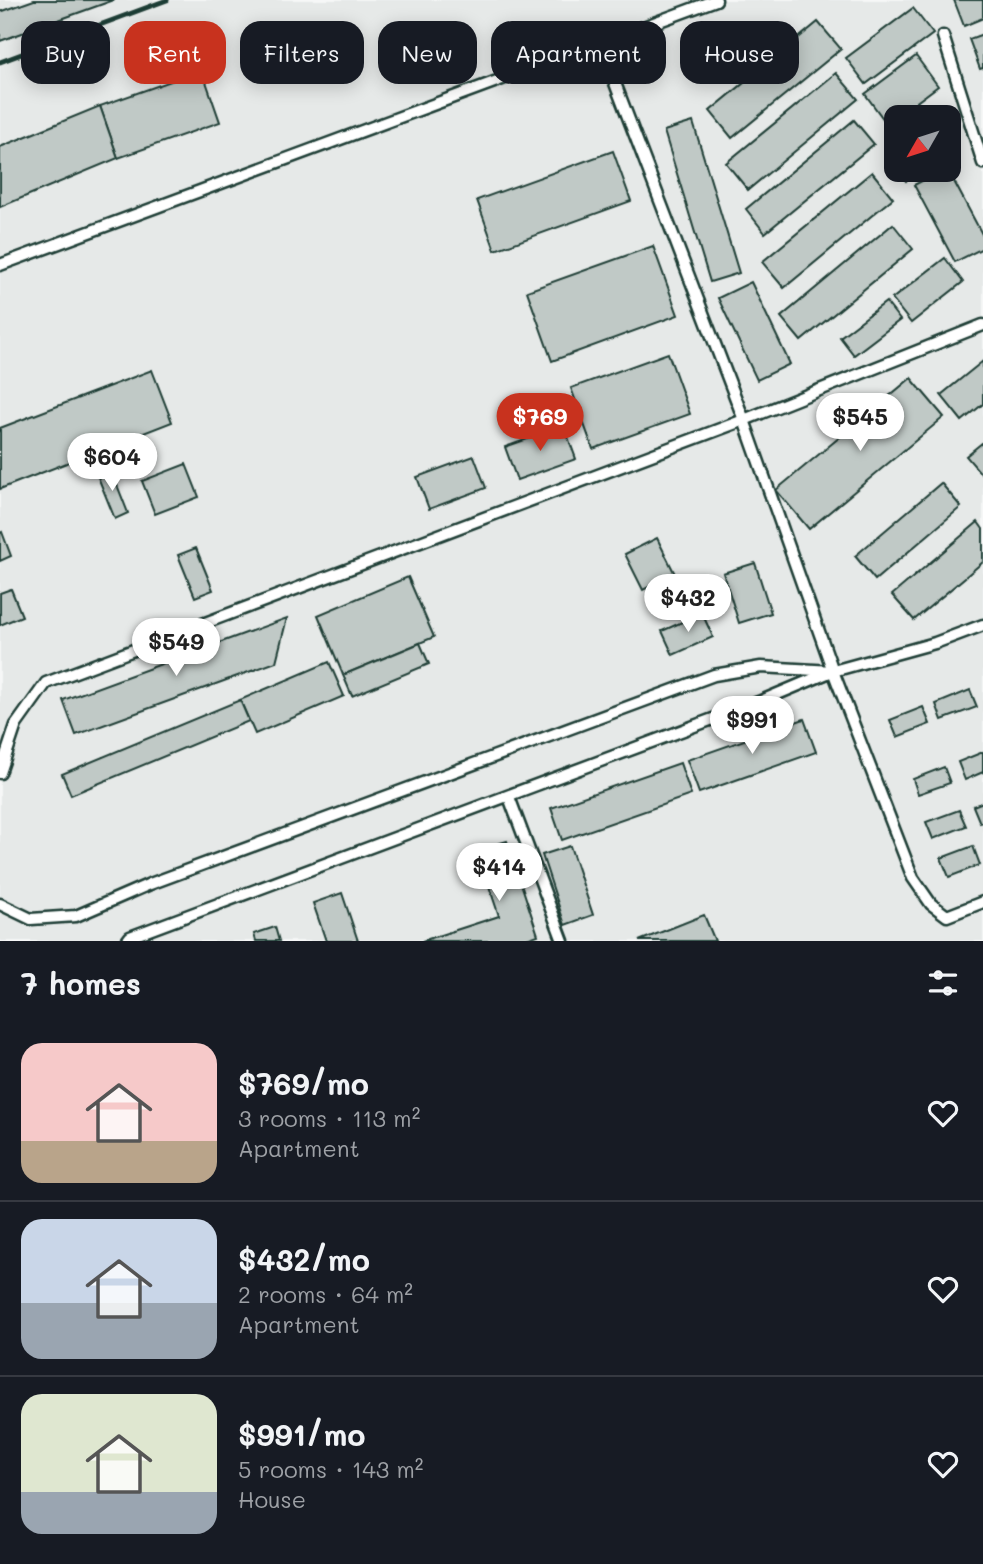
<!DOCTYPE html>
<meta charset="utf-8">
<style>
body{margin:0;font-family:Mali,sans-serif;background:#242831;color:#f1f3f6;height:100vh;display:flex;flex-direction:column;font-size:26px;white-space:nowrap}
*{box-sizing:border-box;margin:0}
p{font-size:23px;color:#9ea1a6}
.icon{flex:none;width:38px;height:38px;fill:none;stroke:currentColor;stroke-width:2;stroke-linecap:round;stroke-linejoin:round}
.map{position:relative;height:941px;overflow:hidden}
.sheet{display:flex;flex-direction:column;background:#171b24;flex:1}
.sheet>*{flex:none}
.hud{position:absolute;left:21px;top:21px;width:942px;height:63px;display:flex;gap:14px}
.needle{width:46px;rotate:231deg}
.buttons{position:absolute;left:884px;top:105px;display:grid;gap:14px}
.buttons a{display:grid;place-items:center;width:77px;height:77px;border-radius:14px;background:#171b24;box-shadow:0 4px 18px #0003;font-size:35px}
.price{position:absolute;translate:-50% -60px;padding:0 16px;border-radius:24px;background:#fff;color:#222;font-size:23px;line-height:46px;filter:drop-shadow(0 2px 4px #0008)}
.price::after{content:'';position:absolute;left:50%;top:42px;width:21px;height:16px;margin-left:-10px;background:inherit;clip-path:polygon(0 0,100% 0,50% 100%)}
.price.active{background:#c8321e;color:#fff}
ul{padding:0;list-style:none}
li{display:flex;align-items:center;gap:21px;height:175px;padding:0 21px}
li+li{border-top:2px solid #363941}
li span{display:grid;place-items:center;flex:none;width:196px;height:140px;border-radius:21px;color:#555}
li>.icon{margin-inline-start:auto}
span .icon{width:84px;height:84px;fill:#fffc;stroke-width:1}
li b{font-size:30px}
h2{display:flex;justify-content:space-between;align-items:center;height:84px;padding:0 21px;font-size:30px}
.tag{padding:0 24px;border-radius:21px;background:#171b24;box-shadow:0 4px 18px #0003;font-size:24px;line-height:63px}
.tag.active{background:#c8321e;color:#fff}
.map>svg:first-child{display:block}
.built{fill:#e6e9e8;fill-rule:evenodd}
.building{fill:#c0c9c6;stroke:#1f3d34;stroke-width:2}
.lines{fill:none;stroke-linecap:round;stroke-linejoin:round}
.service-casing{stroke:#1f3d34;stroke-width:15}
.service{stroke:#fff;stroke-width:10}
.rail{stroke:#1f3d34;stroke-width:5}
</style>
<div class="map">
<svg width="983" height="941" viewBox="0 0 983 941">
<rect width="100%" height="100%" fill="#f6f7f7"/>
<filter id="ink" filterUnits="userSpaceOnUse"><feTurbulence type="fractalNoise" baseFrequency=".0143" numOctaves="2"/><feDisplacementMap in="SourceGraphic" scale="14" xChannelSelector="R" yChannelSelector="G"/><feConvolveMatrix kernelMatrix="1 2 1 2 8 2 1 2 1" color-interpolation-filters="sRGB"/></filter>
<g filter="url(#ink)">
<path class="built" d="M0 0H983V941H0ZM896 117H948V170H896Z"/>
<g class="building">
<polygon points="34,0 114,0 0,41 0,12"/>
<polygon points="954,0 983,0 983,18 964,26"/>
<polygon points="913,8 933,34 866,84 846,58"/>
<polygon points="818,22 841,49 732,138 710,111"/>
<polygon points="983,34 983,68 980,69 969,39"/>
<polygon points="916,56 938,86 887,124 865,94"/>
<polygon points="202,70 220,122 118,158 100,106"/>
<polygon points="836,73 858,99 748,190 726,163"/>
<polygon points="100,106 118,158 0,207 0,147"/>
<polygon points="854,120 874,144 765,233 746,209"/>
<polygon points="693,122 739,273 710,282 664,131"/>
<polygon points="613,151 631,201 495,250 477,200"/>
<polygon points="897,170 920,170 906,181"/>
<polygon points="943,170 948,170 983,236 983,248 955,262 914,185"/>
<polygon points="872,172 893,198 784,288 762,262"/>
<polygon points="893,224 913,249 801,341 781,317"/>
<polygon points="653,246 678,315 552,361 527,291"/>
<polygon points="945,258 963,282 911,323 892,299"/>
<polygon points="751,282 790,364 757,380 718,298"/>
<polygon points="886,302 900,320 854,355 840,337"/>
<polygon points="668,353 690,414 593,449 571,388"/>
<polygon points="983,361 983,404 962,421 941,395"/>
<polygon points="152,370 172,422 0,489 0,428"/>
<polygon points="911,378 944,417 809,529 776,490"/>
<polygon points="564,426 576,459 517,480 505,447"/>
<polygon points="983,442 983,476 966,456"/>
<polygon points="474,456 486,488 429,509 417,477"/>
<polygon points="186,464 199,497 155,514 142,481"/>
<polygon points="110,467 128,513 115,519 96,472"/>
<polygon points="941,483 961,507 875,580 855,556"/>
<polygon points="978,522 983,529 983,562 914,620 892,595"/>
<polygon points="2,532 11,556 0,561 0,533"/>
<polygon points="657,538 675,574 643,590 625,554"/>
<polygon points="196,548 213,590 195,597 178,555"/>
<polygon points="755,563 771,613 739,623 723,573"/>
<polygon points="408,577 434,637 343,675 318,615"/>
<polygon points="11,589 22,616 0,625 0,593"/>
<polygon points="702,613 713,637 673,655 662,631"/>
<polygon points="287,618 276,662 76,735 63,700"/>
<polygon points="420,643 429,664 352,696 343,675"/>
<polygon points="329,662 344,696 255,734 240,700"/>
<polygon points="970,690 977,707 942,720 936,704"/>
<polygon points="240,700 249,721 71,795 62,774"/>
<polygon points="923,707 930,724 897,737 890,720"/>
<polygon points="804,719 816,752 699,793 687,760"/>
<polygon points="983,752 983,772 965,780 958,762"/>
<polygon points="680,763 691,795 562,840 551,808"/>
<polygon points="944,767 950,783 918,794 913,779"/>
<polygon points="983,802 983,822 980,823 973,806"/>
<polygon points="959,810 966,826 933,839 926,822"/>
<polygon points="507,841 538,935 521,941 422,941 499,916 477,850"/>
<polygon points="570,846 593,915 565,925 542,855"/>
<polygon points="973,846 980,865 949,877 941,858"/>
<polygon points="342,893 358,941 326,941 313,903"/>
<polygon points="704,915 715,941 639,941"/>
<polygon points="275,927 279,941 256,941 254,934"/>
</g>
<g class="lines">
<g class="service-casing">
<g id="service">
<polyline points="943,36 983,163"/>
<polyline points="600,44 744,420 833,671 913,878 931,904 947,916 983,902"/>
<polyline points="0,265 716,0"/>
<polyline points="0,773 16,725 46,683 744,420 983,325"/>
<polyline points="509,797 563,941"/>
<polyline points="0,904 31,919 76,916 150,884 714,675 761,667 833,671 935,643 983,625"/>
<polyline points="127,941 130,937 761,701 830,672"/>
</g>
</g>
<use href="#service" class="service"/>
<polyline class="rail" points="0,62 167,0"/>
</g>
</g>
</svg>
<div class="buttons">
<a><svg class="needle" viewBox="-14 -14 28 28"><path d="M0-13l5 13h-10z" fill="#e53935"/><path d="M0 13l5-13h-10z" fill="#9ea1a6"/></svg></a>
</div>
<b class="price active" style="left:540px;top:453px">$769</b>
<b class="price" style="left:860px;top:453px">$545</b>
<b class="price" style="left:112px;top:493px">$604</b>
<b class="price" style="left:688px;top:634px">$432</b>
<b class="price" style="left:176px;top:678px">$549</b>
<b class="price" style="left:752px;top:756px">$991</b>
<b class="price" style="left:499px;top:903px">$414</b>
<div class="hud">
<a class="tag">Buy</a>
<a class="tag active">Rent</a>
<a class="tag">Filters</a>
<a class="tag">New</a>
<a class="tag">Apartment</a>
<a class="tag">House</a>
</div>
</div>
<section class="sheet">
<h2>7 homes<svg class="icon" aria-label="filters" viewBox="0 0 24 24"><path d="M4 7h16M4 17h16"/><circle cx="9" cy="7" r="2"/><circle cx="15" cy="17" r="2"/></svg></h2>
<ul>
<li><span style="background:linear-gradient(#f6c9c9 70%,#b9a48a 0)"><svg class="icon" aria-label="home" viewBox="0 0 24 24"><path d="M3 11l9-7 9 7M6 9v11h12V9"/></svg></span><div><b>$769/mo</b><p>3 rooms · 113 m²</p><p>Apartment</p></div><svg class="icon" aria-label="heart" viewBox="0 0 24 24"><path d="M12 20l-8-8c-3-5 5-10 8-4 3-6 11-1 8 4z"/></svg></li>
<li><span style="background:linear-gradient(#c9d6e8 60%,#9aa5b1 0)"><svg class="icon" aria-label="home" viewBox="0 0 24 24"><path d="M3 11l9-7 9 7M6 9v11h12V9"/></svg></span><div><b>$432/mo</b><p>2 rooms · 64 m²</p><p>Apartment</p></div><svg class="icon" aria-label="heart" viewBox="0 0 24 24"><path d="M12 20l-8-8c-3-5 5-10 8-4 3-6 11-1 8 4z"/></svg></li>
<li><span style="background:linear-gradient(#dfe7d0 70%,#9aa5b1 0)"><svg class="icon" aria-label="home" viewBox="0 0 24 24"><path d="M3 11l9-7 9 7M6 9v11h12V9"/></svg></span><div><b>$991/mo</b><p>5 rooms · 143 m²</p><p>House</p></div><svg class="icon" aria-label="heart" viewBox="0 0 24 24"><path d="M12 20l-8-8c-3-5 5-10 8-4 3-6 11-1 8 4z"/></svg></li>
</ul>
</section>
